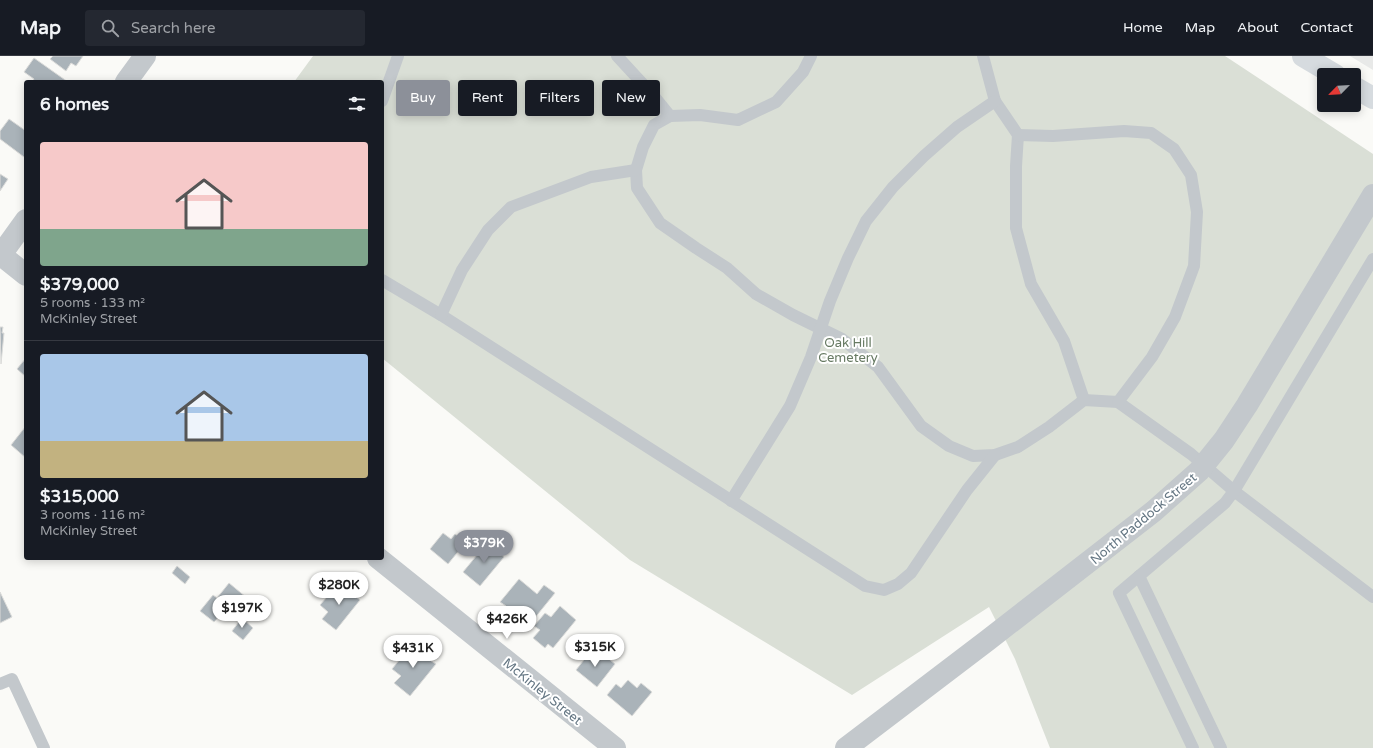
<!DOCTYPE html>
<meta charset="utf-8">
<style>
body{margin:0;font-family:"Varela Round",sans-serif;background:#242831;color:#f1f3f6;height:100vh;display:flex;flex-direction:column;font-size:15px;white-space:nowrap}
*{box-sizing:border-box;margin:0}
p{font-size:13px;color:#9ea1a6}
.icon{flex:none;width:22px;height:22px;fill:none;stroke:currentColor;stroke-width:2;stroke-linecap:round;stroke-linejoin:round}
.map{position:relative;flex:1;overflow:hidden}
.panel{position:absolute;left:24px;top:24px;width:360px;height:480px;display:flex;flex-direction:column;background:#171b24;border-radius:4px;box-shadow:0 2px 10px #0003}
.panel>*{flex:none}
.top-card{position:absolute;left:396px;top:24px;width:380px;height:36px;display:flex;gap:8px}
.needle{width:26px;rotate:246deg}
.fabs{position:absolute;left:1317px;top:12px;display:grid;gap:8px}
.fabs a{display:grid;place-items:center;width:44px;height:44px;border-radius:4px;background:#171b24;box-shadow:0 2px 10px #0003;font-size:20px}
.price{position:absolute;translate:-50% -34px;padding:0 9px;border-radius:14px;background:#fff;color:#222;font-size:13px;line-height:26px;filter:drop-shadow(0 1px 2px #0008)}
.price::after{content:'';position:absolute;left:50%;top:24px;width:12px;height:9px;margin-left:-6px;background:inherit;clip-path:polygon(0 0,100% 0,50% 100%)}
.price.current{background:#8c9099;color:#fff}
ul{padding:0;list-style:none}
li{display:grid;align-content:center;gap:8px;height:212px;padding:0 16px}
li+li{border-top:1px solid #363941}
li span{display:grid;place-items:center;height:124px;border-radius:4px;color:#555}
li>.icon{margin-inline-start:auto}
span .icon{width:72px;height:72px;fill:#fffc;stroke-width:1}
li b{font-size:17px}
h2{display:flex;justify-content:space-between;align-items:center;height:48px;padding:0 16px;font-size:17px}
.chip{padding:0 14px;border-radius:4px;background:#171b24;box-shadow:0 2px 10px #0003;font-size:14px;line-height:36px}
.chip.current{background:#8c9099;color:#fff}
header{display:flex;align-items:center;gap:24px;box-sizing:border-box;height:56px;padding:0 20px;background:#171b24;border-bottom:1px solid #363941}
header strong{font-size:19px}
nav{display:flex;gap:22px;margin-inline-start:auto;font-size:14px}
.search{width:280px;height:36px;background:#242831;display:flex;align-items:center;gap:10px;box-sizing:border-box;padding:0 14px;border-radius:4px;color:#9ea1a6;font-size:15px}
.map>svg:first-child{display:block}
.built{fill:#e8e9e8}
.green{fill:#dadfd6}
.building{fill:#aab3b9;stroke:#dcdcda}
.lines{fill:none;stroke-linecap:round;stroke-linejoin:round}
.service{stroke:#c3c8cc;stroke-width:12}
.minor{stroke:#c3c8cc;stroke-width:22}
.trunk{stroke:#d6dbdf;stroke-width:22}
.labels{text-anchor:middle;stroke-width:4;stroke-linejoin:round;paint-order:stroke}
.park-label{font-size:13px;fill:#677a63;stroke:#fff}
.street-label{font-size:13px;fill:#647683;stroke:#fff}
</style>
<header>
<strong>Map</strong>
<div class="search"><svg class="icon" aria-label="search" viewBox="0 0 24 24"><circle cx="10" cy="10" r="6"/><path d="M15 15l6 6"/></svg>Search here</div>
<nav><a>Home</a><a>Map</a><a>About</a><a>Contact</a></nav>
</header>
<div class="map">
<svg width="1373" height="692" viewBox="0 0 1373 692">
<rect width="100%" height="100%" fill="#fafaf7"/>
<polygon class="built" points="1350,0 1373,0 1373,14"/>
<polygon class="green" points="313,0 1225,0 1373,98 1373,692 1050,692 1015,603 989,551 852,639 630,504 382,302 382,26 294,26"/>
<g class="building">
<polygon points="53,0 83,0 76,10 71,7 66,15 50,3"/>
<polygon points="34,2 68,26 32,26 34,23 24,16"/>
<polygon points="9,63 26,75 26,98 24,101 0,83 0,75"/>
<polygon points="0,118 8,123 0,135"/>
<polygon points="0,271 3,271 2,277 4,277 1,308"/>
<polygon points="26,302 26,321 17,313"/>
<polygon points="26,370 26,402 11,389"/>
<polygon points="443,477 451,483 455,478 466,486 448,508 430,493"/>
<polygon points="487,487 504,501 480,530 463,516"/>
<polygon points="177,510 190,521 185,528 172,517"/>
<polygon points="519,523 537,538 544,529 555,537 529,569 524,566 519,573 500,557 506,550 500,546"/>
<polygon points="229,527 247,542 230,562 223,556 214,566 200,555 213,539 217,542"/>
<polygon points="339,527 360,544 336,574 322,563 328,556 320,549"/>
<polygon points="0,536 12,561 0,567"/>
<polygon points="560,550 576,564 553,592 548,588 545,592 533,582 540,574 534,570 545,557 551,561"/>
<polygon points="242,562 253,572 243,584 232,575"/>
<polygon points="414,586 431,600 428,603 436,608 410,640 394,627 401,620 392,613"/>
<polygon points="591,595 602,604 605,600 615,608 597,631 576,614"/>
<polygon points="628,624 637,632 641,627 652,636 632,660 607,639 616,628 621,632"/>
</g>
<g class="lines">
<g class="service">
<polyline points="617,0 653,39 670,60"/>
<polyline points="811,0 803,16 776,46 738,64 700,59 670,60 654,69 643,91 636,114 637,132 660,167 696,192 727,212 756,238 793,259 842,283 878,311 921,370 949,390 973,400 995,399 1018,391 1049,371 1084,344 1118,346 1191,398 1234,435 1373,541"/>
<polyline points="983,0 995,45 1018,79 1016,110 1016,172 1031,228 1064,285 1084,344"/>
<polyline points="382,45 398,0"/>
<polyline points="1018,79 1053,80 1124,75 1151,77 1174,93 1191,119 1197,156 1194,210 1175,261 1152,301 1118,346"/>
<polyline points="382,224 441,259 865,530 884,534 898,528 911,517 967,434 995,399"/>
<polyline points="441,259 462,214 488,174 511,151 591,121 636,114"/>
<polyline points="731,445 790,350 811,301 830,245 848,202 866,165 893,131 924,100 957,71 995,45"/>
<polyline points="1139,520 1221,692"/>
<polyline points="0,628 12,623 44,692"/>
<polyline points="1193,692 1119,537 1225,447 1234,435 1373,203"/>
</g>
<g class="minor">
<polyline points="126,26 145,0"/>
<polyline points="1,199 26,219"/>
<polyline points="0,200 26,164"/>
<polyline points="378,502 615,692"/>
<polyline points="846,692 988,584 1154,455 1199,415 1224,384 1247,349 1373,139"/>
</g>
<g class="trunk">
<polyline points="1303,0 1335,19"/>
<polyline points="1354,31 1373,42"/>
</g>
</g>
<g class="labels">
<g class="park-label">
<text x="848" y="291">Oak Hill<tspan x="848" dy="15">Cemetery</tspan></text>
</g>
<g class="street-label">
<text transform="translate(1143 462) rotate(-40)" y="5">North Paddock Street</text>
<text transform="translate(543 635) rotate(39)" y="5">McKinley Street</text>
</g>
</g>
</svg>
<div class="fabs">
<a><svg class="needle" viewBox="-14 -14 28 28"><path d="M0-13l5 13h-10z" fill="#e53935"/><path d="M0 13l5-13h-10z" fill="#9ea1a6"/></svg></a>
</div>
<b class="price current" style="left:484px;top:508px">$379K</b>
<b class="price" style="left:339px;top:550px">$280K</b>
<b class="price" style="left:242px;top:573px">$197K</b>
<b class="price" style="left:507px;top:584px">$426K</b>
<b class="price" style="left:595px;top:612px">$315K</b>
<b class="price" style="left:413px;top:613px">$431K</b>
<div class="top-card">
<a class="chip current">Buy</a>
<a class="chip">Rent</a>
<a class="chip">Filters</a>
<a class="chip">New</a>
</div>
<section class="panel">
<h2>6 homes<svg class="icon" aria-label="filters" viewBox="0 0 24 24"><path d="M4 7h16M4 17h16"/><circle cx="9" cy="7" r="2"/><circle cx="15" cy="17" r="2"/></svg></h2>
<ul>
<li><span style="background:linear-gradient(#f6c9c9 70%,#7fa58c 0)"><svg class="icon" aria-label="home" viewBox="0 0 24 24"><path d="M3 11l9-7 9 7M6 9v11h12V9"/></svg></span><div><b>$379,000</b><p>5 rooms · 133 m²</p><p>McKinley Street</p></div></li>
<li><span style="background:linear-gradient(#a9c7e8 70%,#c2b280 0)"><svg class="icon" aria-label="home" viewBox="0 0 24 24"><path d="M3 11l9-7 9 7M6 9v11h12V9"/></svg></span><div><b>$315,000</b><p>3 rooms · 116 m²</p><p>McKinley Street</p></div></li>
</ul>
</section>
</div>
